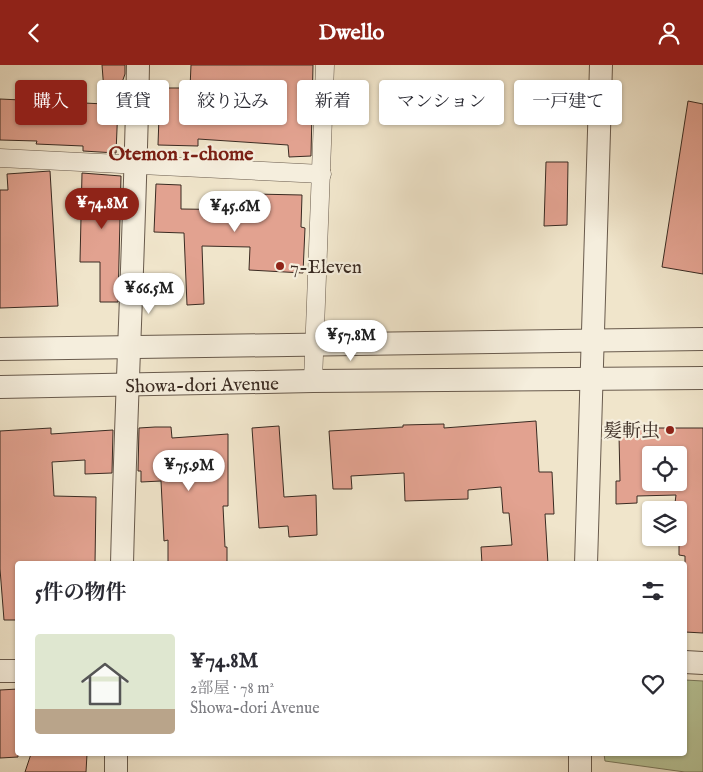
<!DOCTYPE html>
<html lang="ja">
<meta charset="utf-8">
<style>
body{margin:0;font-family:"IM FELL English","Noto Serif JP",serif;background:#f7f7f7;color:#2b2b33;height:100vh;display:flex;flex-direction:column;font-size:19px;white-space:nowrap}
*{box-sizing:border-box;margin:0}
p{font-size:16px;color:#7c7c81}
.icon{flex:none;width:28px;height:28px;fill:none;stroke:currentColor;stroke-width:2;stroke-linecap:round;stroke-linejoin:round}
.map{position:relative;flex:1;overflow:hidden}
.drawer{position:absolute;left:15px;top:496px;width:672px;height:195px;display:flex;flex-direction:column;background:#fff;border-radius:5px;box-shadow:0 1px 4px #0004}
.drawer>*{flex:none}
.guide{position:absolute;left:15px;top:15px;width:674px;height:45px;display:flex;gap:10px}
.fabs{position:absolute;left:642px;top:381px;display:grid;gap:10px}
.fabs a{display:grid;place-items:center;width:45px;height:45px;border-radius:5px;background:#fff;box-shadow:0 1px 4px #0004;font-size:25px}
.price{position:absolute;translate:-50% -42px;padding:0 11px;border-radius:18px;background:#fff;color:#222;font-size:16px;line-height:32px;filter:drop-shadow(0 1px 2px #0008)}
.price::after{content:'';position:absolute;left:50%;top:30px;width:15px;height:11px;margin-left:-8px;background:inherit;clip-path:polygon(0 0,100% 0,50% 100%)}
.price.current{background:#8f2418;color:#fff}
ul{padding:0;list-style:none}
li{display:flex;align-items:center;gap:15px;height:125px;padding:0 20px}
li+li{border-top:1px solid #e1e1e2}
li span{display:grid;place-items:center;flex:none;width:140px;height:100px;border-radius:5px;color:#555}
li>.icon{margin-inline-start:auto}
span .icon{width:60px;height:60px;fill:#fffc;stroke-width:1}
li b{font-size:21px}
h2{display:flex;justify-content:space-between;align-items:center;height:60px;padding:0 20px;font-size:21px}
.tag{padding:0 18px;border-radius:5px;background:#fff;box-shadow:0 1px 4px #0004;font-size:18px;line-height:45px}
.tag.current{background:#8f2418;color:#fff}
header{display:flex;justify-content:space-between;align-items:center;height:65px;padding:0 20px;background:#8f2418;color:#fff;font-size:22px;font-weight:700}
.map>svg:first-child{display:block}
.green{fill:#b8c598;stroke:#79785d}
.building{fill:#e2a290;stroke:#3a2b22;fill-rule:evenodd}
.lines{fill:none;stroke-linecap:round;stroke-linejoin:round}
.minor-casing{stroke:#685a4c;stroke-width:19}
.tertiary-casing{stroke:#685a4c;stroke-width:24}
.minor{stroke:#f5eedd;stroke-width:18}
.tertiary{stroke:#f5eedd;stroke-width:22}
.poi-dot{fill:#8f2418;stroke:#f5eedd;stroke-width:2}
.labels{text-anchor:middle;stroke-width:4.5;stroke-linejoin:round;paint-order:stroke}
.poi-label{font-size:19px;fill:#3a2b22;stroke:#f5eedd;text-anchor:start}
.street-label{font-size:19px;fill:#3a2b22;stroke:#f5eedd}
.neighbourhood-label{font-size:20px;font-weight:bold;fill:#7a1f14;stroke:#f5eedd}
</style>
<header><svg class="icon" aria-label="back" viewBox="0 0 24 24"><path d="M15 5l-7 7 7 7"/></svg>Dwello<svg class="icon" aria-label="person" viewBox="0 0 24 24"><circle cx="12" cy="8" r="4"/><path d="M4 21q1-7 8-7t8 7"/></svg></header>
<div class="map">
<svg width="703" height="707" viewBox="0 0 703 707">
<rect width="100%" height="100%" fill="#f0e5cb"/>
<filter id="stains"><feTurbulence type="fractalNoise" baseFrequency=".004" numOctaves="4"/><feColorMatrix values="0 0 0 0 .2 0 0 0 0 .09 0 0 0 0 .02 0 0 0 .5 -.17"/></filter>
<radialGradient id="worn" r=".72"><stop offset=".6" stop-color="#630" stop-opacity="0"/><stop offset="1" stop-color="#630" stop-opacity=".3"/></radialGradient>
<polygon class="green" points="685,615 703,616 703,707 685,707 605,696 604,689 685,689"/>
<g class="building">
<polygon points="102,0 125,0 125,9 120,23 108,39 118,40 116,88 83,86 83,81 36,79 37,76 0,75 0,34 105,39"/>
<polygon points="191,0 313,0 311,91 289,92 288,80 198,74 198,81 158,80 160,23 190,23"/>
<polygon points="688,36 703,39 703,209 662,202"/>
<polygon points="546,97 568,97 567,160 544,161"/>
<polygon points="50,106 58,241 0,243 0,125 8,125 7,109"/>
<polygon points="82,108 121,111 118,237 100,237 100,197 80,197"/>
<polygon points="156,119 181,120 181,144 254,145 254,129 302,130 301,162 305,163 303,208 249,205 250,182 202,181 204,239 187,240 184,168 154,167"/>
<polygon points="536,356 539,407 552,407 554,449 545,449 548,499 482,499 481,482 512,480 509,448 503,448 501,422 468,425 468,434 405,436 404,408 351,411 352,424 333,424 329,366 403,362 403,360 444,359 444,363"/>
<polygon points="279,361 284,432 316,430 317,470 289,472 288,461 259,463 252,363"/>
<path d="M627 361H644V363H703V568L685 567V491L679 490V438H675L676 430 637 431V438L616 439V416H620L619 370ZM651 390H679V418H651Z"/>
<polygon points="155,362 171,362 172,373 228,369 228,441 223,441 225,482 227,482 227,499 168,499 168,475 164,476 161,416 141,417 141,406 138,406 139,363"/>
<polygon points="51,363 51,369 113,365 112,408 85,409 85,395 52,397 54,431 96,432 95,499 18,499 18,555 4,555 0,504 0,366"/>
<polygon points="18,624 18,692 0,693 0,625"/>
<polygon points="31,689 87,689 86,707 25,707"/>
</g>
<g class="lines">
<g class="minor-casing">
<g id="minor">
<polyline points="0,93 322,109"/>
<polyline points="313,316 325,0"/>
</g>
</g>
<g class="tertiary-casing">
<g id="tertiary">
<polyline points="0,284 703,274"/>
<polyline points="0,322 313,316 703,313"/>
<path d="M122 499C126 332 135 166 138 0"/>
<polyline points="586,499 601,0"/>
<polyline points="685,597 703,598"/>
<polyline points="0,606 18,606"/>
<polyline points="116,707 116,689"/>
<polyline points="580,707 580,689"/>
</g>
</g>
<use href="#minor" class="minor"/>
<use href="#tertiary" class="tertiary"/>
</g>
<g class="poi-dot">
<circle cx="280" cy="201" r="5"/>
<circle cx="670" cy="365" r="5"/>
</g>
<g class="labels">
<g class="poi-label">
<text x="290" y="208">7-Eleven</text>
<text x="660" y="372" text-anchor="end">髪斬虫</text>
</g>
<g class="street-label">
<text transform="translate(202 319) rotate(-1)" y="7">Showa-dori Avenue</text>
</g>
<g class="neighbourhood-label">
<text x="181" y="95">Otemon 1-chome</text>
</g>
</g>
<rect width="100%" height="100%" filter="url(#stains)"/>
<rect width="100%" height="100%" fill="url(#worn)"/>
</svg>
<div class="fabs">
<a><svg class="icon" aria-label="locate" viewBox="0 0 24 24"><circle cx="12" cy="12" r="6"/><path d="M12 2v4M12 18v4M2 12h4M18 12h4"/></svg></a>
<a><svg class="icon" aria-label="layers" viewBox="0 0 24 24"><path d="M12 4l9 5-9 5-9-5zM3 14l9 5 9-5"/></svg></a>
</div>
<b class="price current" style="left:102px;top:165px">¥74.8M</b>
<b class="price" style="left:235px;top:168px">¥45.6M</b>
<b class="price" style="left:149px;top:250px">¥66.5M</b>
<b class="price" style="left:351px;top:297px">¥57.8M</b>
<b class="price" style="left:189px;top:427px">¥75.9M</b>
<div class="guide">
<a class="tag current">購入</a>
<a class="tag">賃貸</a>
<a class="tag">絞り込み</a>
<a class="tag">新着</a>
<a class="tag">マンション</a>
<a class="tag">一戸建て</a>
</div>
<section class="drawer">
<h2>5件の物件<svg class="icon" aria-label="filters" viewBox="0 0 24 24"><path d="M4 7h16M4 17h16"/><circle cx="9" cy="7" r="2"/><circle cx="15" cy="17" r="2"/></svg></h2>
<ul>
<li><span style="background:linear-gradient(#dfe7d0 75%,#b9a48a 0)"><svg class="icon" aria-label="home" viewBox="0 0 24 24"><path d="M3 11l9-7 9 7M6 9v11h12V9"/></svg></span><div><b>¥74.8M</b><p>2部屋 · 78 m²</p><p>Showa-dori Avenue</p></div><svg class="icon" aria-label="heart" viewBox="0 0 24 24"><path d="M12 20l-8-8c-3-5 5-10 8-4 3-6 11-1 8 4z"/></svg></li>
</ul>
</section>
</div>
